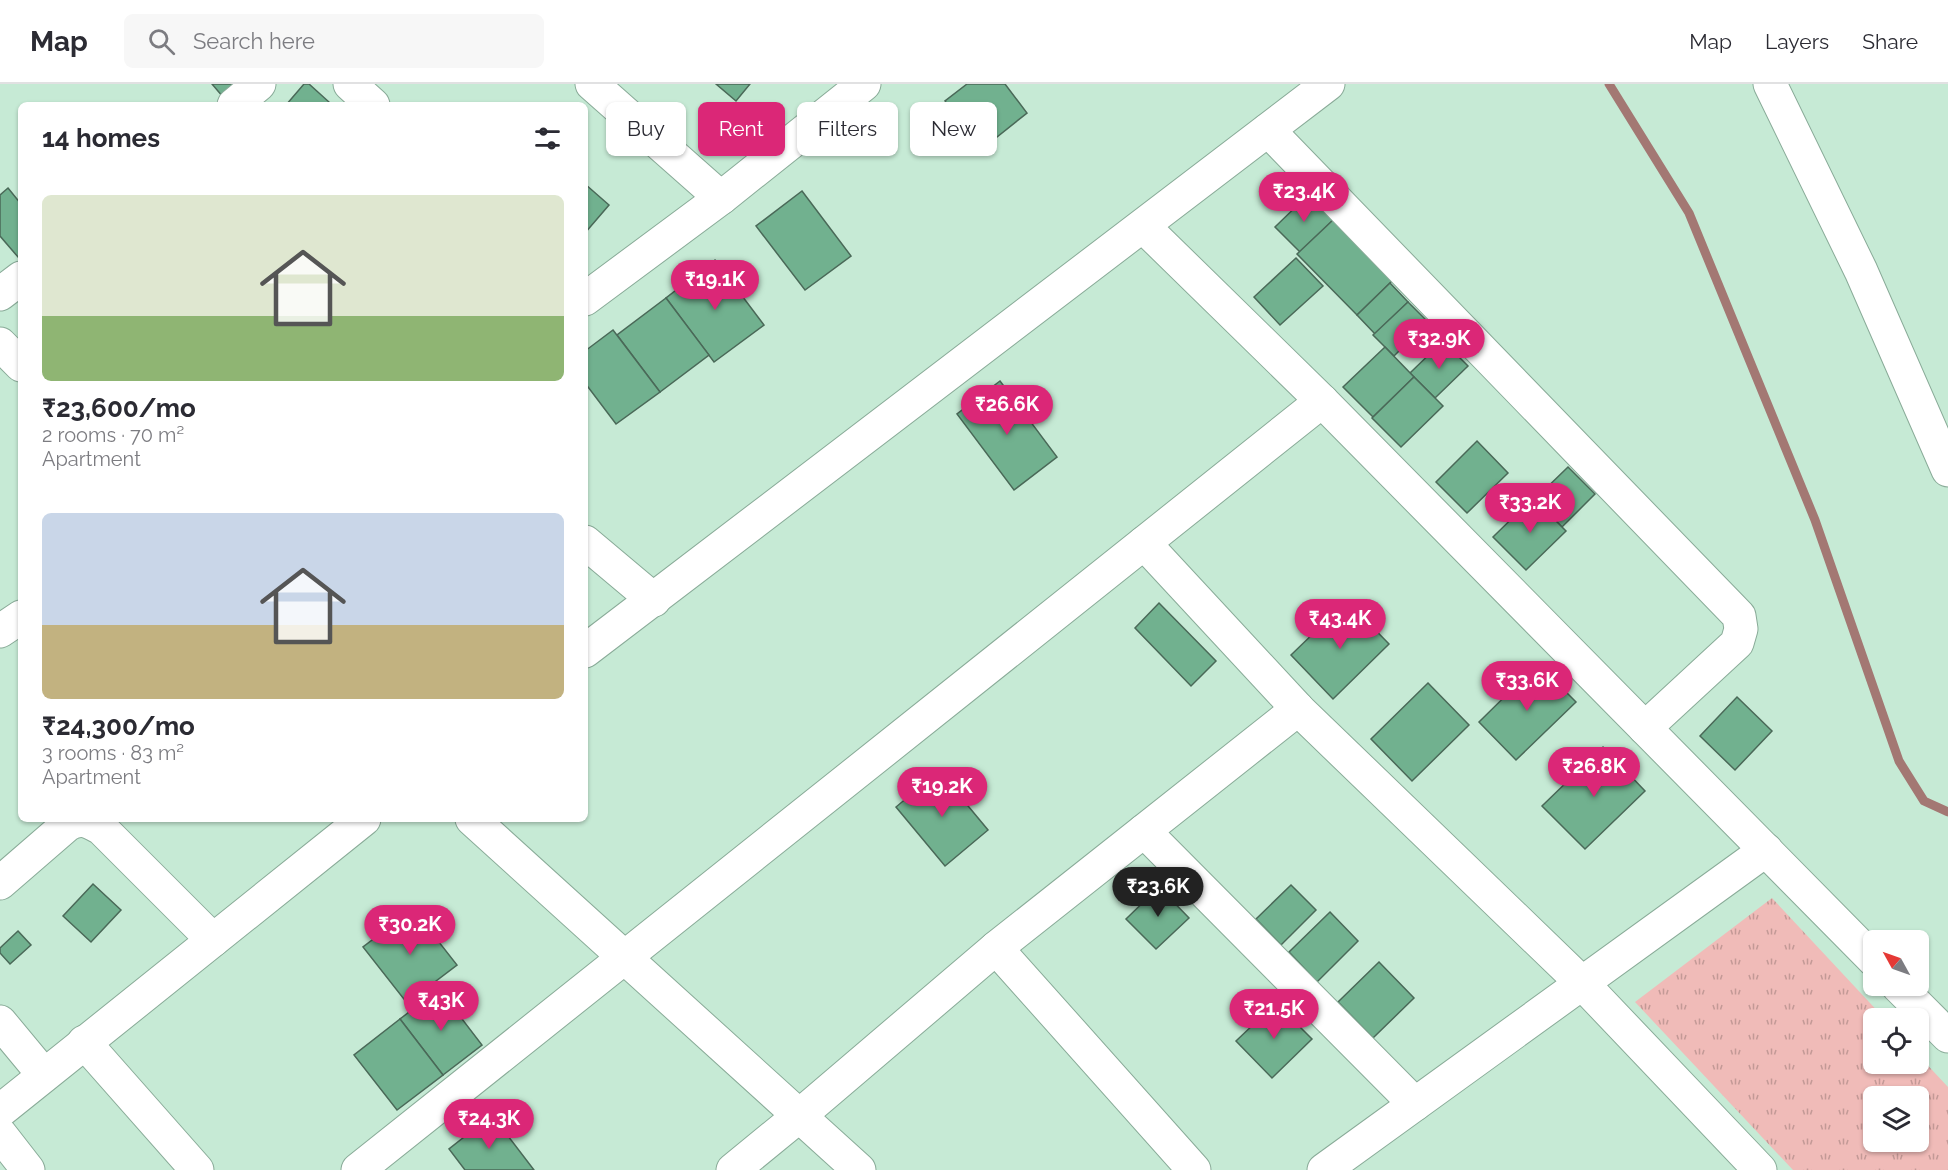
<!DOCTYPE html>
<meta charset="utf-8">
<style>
body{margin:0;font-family:Raleway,sans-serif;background:#f7f7f7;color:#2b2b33;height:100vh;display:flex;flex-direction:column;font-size:22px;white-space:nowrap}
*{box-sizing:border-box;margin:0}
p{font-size:20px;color:#7c7c81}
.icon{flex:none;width:33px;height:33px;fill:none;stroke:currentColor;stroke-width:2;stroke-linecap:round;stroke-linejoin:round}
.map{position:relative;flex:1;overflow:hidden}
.side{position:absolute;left:18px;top:18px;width:570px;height:720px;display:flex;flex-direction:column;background:#fff;border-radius:9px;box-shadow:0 2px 4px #0004}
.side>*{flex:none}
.hud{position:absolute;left:606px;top:18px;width:570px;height:54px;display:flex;gap:12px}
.needle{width:39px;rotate:310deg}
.buttons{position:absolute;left:1863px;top:846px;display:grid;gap:12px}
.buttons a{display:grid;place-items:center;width:66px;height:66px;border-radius:9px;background:#fff;box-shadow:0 2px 4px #0004;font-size:30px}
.price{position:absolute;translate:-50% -51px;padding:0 14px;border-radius:21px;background:#db2777;color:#fff;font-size:20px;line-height:39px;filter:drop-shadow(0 2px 3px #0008)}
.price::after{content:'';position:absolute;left:50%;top:36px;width:18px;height:14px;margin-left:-9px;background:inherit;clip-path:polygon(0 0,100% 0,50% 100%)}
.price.current{background:#222;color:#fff}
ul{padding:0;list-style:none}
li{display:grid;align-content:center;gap:12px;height:318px;padding:0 24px}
li span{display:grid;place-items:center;height:186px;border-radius:9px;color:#555}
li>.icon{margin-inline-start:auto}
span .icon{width:108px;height:108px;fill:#fffc;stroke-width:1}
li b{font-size:26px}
h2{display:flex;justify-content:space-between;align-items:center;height:72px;padding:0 24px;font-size:26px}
.pill{padding:0 21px;border-radius:9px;background:#fff;box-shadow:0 2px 4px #0004;font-size:21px;line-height:54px}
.pill.current{background:#db2777;color:#fff}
header{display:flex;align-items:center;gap:36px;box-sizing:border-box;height:84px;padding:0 30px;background:#fff;border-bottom:2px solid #e1e1e2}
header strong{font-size:28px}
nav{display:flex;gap:33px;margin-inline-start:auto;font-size:21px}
.search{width:420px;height:54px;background:#f7f7f7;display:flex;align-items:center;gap:15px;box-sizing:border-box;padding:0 21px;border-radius:9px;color:#7c7c81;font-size:22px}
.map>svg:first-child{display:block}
.grass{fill:url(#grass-tufts);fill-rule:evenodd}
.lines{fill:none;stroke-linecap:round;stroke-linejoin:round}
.stream{stroke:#a37873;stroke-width:9}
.building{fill:#71b18f;stroke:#4a6958;stroke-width:1.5}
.minor-casing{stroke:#89ab98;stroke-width:35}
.tertiary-casing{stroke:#89ab98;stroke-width:35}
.minor{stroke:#fff;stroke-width:33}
.tertiary{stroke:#fff;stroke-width:33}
</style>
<header>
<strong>Map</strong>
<div class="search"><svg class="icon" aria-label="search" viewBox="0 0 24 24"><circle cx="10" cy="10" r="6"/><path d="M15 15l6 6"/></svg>Search here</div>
<nav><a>Map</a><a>Layers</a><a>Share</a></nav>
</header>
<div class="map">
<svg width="1948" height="1086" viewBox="0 0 1948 1086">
<defs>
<pattern id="grass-tufts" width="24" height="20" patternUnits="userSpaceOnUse" patternTransform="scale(1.5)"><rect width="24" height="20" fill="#f0bbb8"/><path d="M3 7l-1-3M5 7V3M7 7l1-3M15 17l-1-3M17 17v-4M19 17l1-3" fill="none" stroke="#c39996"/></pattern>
</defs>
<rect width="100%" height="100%" fill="#c6ead5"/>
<path class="grass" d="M1772 814 1884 934H1874V980H1918L1919 972 1948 1003V1086H1793L1635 918ZM1874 1012H1918V1058H1874Z"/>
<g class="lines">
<polyline class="stream" points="1609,0 1689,129 1815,436 1899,677 1924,717 1948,728"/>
</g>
<g class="building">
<polygon points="212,0 238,0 223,13"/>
<polygon points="304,0 309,0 329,18 327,21 286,21"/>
<polygon points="716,0 750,0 736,17"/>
<polygon points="967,0 1005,0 1027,29 982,65 945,17"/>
<polygon points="585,100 609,121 585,149"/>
<polygon points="8,104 21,120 21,170 18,173 0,152 0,111"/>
<polygon points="802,107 851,172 805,206 756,142"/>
<polygon points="1309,110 1333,136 1300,168 1275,143"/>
<polygon points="1333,136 1393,196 1357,231 1297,170"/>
<polygon points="1296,174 1323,202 1280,241 1254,213"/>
<polygon points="715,176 764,241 714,278 666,214"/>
<polygon points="1390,199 1408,218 1375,250 1357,231"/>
<polygon points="666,214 709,271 660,308 617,251"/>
<polygon points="1408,218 1428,238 1394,272 1373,251"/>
<polygon points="613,246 660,308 616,340 585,299 585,267"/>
<polygon points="1443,257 1468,282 1435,314 1410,289"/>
<polygon points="1385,263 1414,293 1373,333 1343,303"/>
<polygon points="1414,293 1443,322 1401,363 1372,334"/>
<polygon points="1000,297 1057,373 1014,406 957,330"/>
<polygon points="1477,357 1508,389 1467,429 1436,398"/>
<polygon points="1568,383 1595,410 1562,443 1535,415"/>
<polygon points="1533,414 1566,447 1526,486 1493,453"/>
<polygon points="1347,517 1389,560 1333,615 1291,571"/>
<polygon points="1159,519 1216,577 1191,602 1135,544"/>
<polygon points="1538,580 1576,618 1516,676 1479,638"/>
<polygon points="1428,599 1469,641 1412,697 1371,655"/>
<polygon points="1737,613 1772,647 1735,686 1700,652"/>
<polygon points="1603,663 1645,707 1585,765 1542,722"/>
<polygon points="939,687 988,746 945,782 896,723"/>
<polygon points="93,800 121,826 91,858 63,832"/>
<polygon points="1291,801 1316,826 1281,861 1256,835"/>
<polygon points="1159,803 1189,834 1156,865 1126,835"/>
<polygon points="413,825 457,881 407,919 363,863"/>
<polygon points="1330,828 1358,857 1317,898 1289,868"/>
<polygon points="18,847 31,861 10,880 0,869 0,864"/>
<polygon points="1379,878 1414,914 1373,954 1338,918"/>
<polygon points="439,905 482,961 443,991 400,935"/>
<polygon points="1276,919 1312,955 1272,994 1236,957"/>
<polygon points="400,935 443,991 397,1026 354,971"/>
<polygon points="492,1031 534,1086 465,1086 449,1065"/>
</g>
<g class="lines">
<g class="minor-casing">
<g id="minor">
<polyline points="350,0 373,21"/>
<polyline points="592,0 721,114"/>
<polyline points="1770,0 1861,187 1948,386"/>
<polyline points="234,21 259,0"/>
<polyline points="1268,46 1739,532 1741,545 1737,559 1645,644"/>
<polyline points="1143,142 1322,317 1874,876"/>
<polyline points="0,210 21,194"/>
<polyline points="585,215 721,114 864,0"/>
<polyline points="585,458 654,516"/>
<polyline points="1144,459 1298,625 1582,899 1760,1086"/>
<polyline points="0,547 21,533"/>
<polyline points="472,735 859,1086"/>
<polyline points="1144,747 1415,1020"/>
<path d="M0 799 67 741C82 733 87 737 101 744L213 856"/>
<polyline points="996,864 1194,1086"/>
<polyline points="1898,902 1948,952"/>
<polyline points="0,938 44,991"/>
<polyline points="84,958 197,1086"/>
<polyline points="0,1050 28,1086"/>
<polyline points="358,1086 1322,317"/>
<polyline points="733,1086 799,1032 996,864 1298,625"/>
<polyline points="1324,1086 1766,766"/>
</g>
</g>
<g class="tertiary-casing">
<g id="tertiary">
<polyline points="0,260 21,281"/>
<polyline points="585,567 1328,0"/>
<polyline points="0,1027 364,735"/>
</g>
</g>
<use href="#minor" class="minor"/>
<use href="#tertiary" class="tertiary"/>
</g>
</svg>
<div class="buttons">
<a><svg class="needle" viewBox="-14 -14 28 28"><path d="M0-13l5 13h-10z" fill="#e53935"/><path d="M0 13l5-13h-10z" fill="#7c7c81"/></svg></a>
<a><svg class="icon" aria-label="locate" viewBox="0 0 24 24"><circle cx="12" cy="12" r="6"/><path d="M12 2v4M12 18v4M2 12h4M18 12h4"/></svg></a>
<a><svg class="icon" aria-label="layers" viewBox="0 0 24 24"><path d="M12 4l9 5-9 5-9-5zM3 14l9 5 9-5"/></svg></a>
</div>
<b class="price" style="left:1304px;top:139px">₹23.4K</b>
<b class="price" style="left:715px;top:227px">₹19.1K</b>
<b class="price" style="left:1439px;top:286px">₹32.9K</b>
<b class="price" style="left:1007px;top:352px">₹26.6K</b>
<b class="price" style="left:1530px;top:450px">₹33.2K</b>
<b class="price" style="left:1340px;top:566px">₹43.4K</b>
<b class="price" style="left:1527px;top:628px">₹33.6K</b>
<b class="price" style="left:1594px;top:714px">₹26.8K</b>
<b class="price" style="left:942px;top:734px">₹19.2K</b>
<b class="price current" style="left:1158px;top:834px">₹23.6K</b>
<b class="price" style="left:410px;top:872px">₹30.2K</b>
<b class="price" style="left:441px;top:948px">₹43K</b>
<b class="price" style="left:1274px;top:956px">₹21.5K</b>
<b class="price" style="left:489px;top:1066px">₹24.3K</b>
<div class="hud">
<a class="pill">Buy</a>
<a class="pill current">Rent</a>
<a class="pill">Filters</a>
<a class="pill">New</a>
</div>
<section class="side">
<h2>14 homes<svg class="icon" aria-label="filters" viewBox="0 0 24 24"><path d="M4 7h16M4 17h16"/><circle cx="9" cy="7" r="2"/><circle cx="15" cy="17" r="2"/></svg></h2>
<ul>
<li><span style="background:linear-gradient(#dfe7d0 65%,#8fb573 0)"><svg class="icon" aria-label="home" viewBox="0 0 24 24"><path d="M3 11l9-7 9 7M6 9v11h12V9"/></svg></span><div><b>₹23,600/mo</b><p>2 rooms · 70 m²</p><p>Apartment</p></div></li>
<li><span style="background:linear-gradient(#c9d6e8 60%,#c2b280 0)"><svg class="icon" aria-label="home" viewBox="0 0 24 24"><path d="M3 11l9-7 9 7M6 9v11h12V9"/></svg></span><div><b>₹24,300/mo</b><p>3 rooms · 83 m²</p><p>Apartment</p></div></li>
</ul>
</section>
</div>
